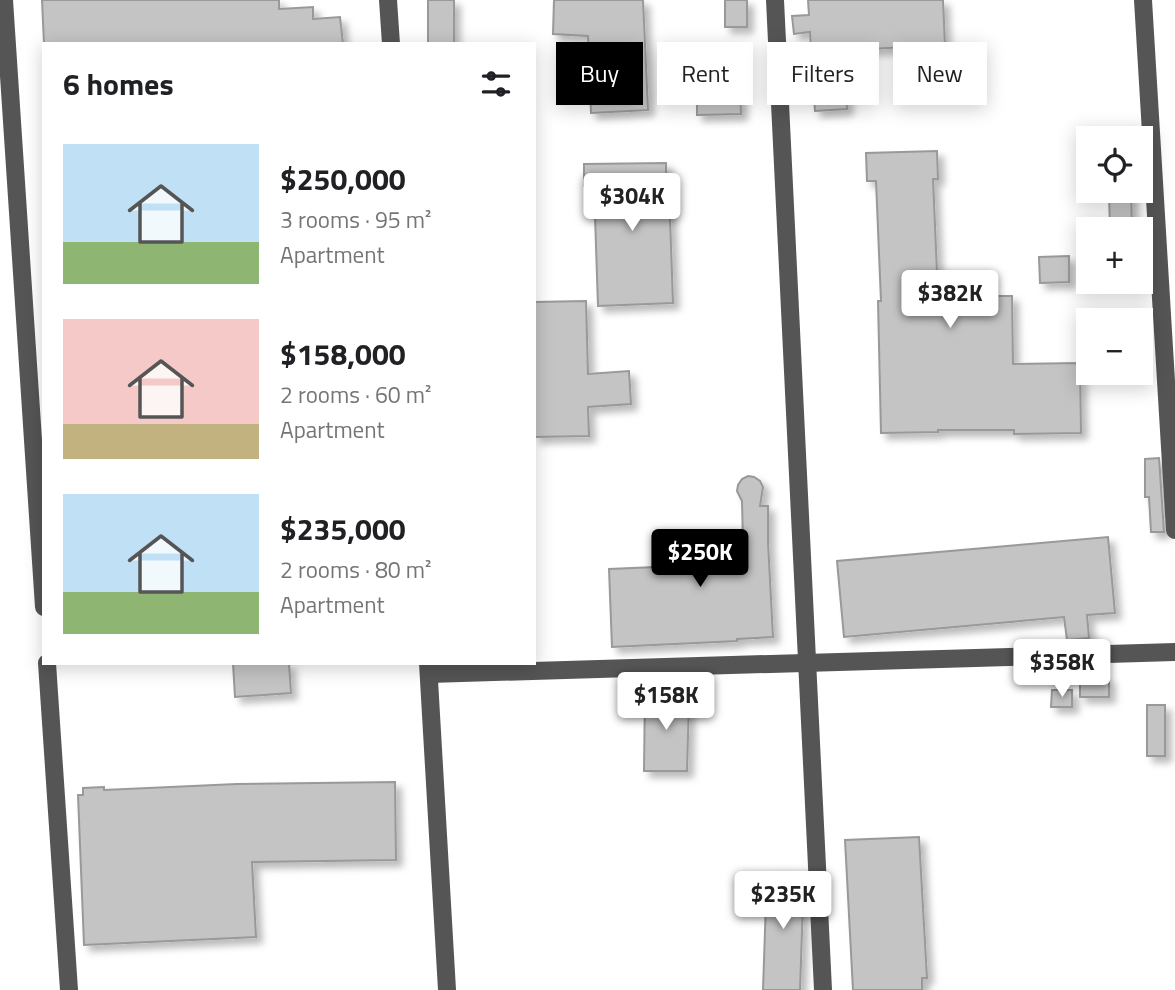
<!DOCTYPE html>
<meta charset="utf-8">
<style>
body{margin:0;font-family:"Titillium Web",sans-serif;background:#f6f6f6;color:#202124;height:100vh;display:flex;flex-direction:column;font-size:26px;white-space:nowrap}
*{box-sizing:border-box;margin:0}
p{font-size:23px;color:#757577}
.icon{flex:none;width:38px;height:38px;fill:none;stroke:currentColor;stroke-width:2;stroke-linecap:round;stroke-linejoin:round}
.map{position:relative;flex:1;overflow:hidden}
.drawer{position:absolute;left:42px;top:42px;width:494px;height:623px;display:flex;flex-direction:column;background:#fff;border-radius:0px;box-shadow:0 4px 18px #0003}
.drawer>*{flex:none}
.top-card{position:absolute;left:556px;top:42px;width:513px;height:63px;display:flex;gap:14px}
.tools{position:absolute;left:1076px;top:126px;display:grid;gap:14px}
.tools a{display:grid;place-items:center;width:77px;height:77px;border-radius:0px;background:#fff;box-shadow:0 4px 18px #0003;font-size:35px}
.price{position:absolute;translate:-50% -60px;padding:0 16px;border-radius:7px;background:#fff;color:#222;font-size:23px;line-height:46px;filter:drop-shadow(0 2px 4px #0008)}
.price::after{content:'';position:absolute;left:50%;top:42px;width:21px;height:16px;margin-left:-10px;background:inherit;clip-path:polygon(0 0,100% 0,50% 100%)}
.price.current{background:#000;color:#fff}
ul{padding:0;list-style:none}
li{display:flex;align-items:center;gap:21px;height:175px;padding:0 21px}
li span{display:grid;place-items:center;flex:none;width:196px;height:140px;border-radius:0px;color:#555}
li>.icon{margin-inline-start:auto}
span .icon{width:84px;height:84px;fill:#fffc;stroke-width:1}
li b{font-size:30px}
h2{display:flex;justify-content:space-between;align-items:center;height:84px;padding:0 21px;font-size:30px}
.chip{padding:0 24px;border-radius:0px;background:#fff;box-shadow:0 4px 18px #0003;font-size:24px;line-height:63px}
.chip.current{background:#000;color:#fff}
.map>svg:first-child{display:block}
.building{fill:#c4c4c4;stroke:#999;stroke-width:2;filter:url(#shadow)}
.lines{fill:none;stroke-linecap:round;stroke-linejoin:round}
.minor{stroke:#555;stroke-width:18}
</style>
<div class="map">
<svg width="1175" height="990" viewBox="0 0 1175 990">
<defs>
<filter id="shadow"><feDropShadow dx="6" dy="6" stdDeviation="3.5" flood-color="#0004"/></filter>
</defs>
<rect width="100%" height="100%" fill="#fff"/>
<g class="building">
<polygon points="42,0 279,0 279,9 313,7 313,19 340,17 343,44 44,44"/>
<rect x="428" y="0" width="26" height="44"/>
<polygon points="554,0 643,0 648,110 591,113 588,36 553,34"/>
<rect x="725" y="0" width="22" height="27"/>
<polygon points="808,0 943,0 945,45 811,52 810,32 794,34 792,16 809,15"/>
<polygon points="846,84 847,109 815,111 813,86"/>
<polygon points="697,87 740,87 741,114 697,115"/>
<polygon points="937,151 938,179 933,179 938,296 1012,296 1013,364 1080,363 1081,433 1014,434 1014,430 938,430 938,432 881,433 878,301 881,301 876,181 867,181 866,153"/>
<polygon points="666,163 666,189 669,189 673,303 598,306 594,186 584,186 584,164"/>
<polygon points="1112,191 1131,191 1132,229 1110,229 1109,194 1112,194"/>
<polygon points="1069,256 1069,282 1040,283 1039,257"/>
<polygon points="586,301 588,374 629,371 631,404 588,407 589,436 534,437 534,302"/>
<polygon points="1159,458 1164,532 1151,532 1149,497 1145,497 1145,459"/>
<polygon points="748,476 754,477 760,481 763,487 760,506 768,506 768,542 773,637 737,639 737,641 612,647 609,569 680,566 679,546 743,543 742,501 737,491 738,485 742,479"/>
<polygon points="1108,537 1115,613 1087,615 1089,638 1067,640 1064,617 844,637 837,561"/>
<polygon points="233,663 289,663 291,693 235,697"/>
<rect x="1080" y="678" width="29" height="19"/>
<polygon points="674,690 674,701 689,701 687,771 644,771 645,691"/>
<polygon points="1052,690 1072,690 1072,707 1051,707"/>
<rect x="1147" y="705" width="18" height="51"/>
<polygon points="395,782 396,860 252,862 256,937 84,945 78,795 83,795 83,788 104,787 104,790 237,784"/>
<polygon points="919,837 927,978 922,978 922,990 853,990 845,840"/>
<polygon points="767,872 804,873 800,990 763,990"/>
</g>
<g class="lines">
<g class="minor">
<polyline points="4,0 44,607"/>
<polyline points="388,0 391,44"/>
<polyline points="775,0 823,990"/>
<polyline points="1143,0 1175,530"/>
<polyline points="47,663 69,990"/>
<polyline points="428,663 447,990"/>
<polyline points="429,674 1175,652"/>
</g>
</g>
</svg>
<div class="tools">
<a><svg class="icon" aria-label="locate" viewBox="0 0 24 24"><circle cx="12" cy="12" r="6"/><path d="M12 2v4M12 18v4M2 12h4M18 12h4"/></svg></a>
<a>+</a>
<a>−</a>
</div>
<b class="price" style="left:632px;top:233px">$304K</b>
<b class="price" style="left:950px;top:330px">$382K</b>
<b class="price current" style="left:700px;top:589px">$250K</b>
<b class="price" style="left:1062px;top:699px">$358K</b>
<b class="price" style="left:666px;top:732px">$158K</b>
<b class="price" style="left:783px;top:931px">$235K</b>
<div class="top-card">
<a class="chip current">Buy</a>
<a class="chip">Rent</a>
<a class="chip">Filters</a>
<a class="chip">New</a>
</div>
<section class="drawer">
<h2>6 homes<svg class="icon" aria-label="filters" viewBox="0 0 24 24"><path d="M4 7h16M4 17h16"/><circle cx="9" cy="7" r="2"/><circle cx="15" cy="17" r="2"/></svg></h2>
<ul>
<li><span style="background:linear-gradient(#bfe0f5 70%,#8fb573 0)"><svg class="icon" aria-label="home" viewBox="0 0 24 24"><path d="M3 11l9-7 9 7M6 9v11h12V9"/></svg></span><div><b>$250,000</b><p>3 rooms · 95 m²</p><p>Apartment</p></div></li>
<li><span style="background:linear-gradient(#f6c9c9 75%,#c2b280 0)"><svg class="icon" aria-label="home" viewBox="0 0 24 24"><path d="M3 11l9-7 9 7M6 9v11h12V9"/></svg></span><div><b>$158,000</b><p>2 rooms · 60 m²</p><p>Apartment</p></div></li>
<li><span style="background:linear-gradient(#bfe0f5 70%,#8fb573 0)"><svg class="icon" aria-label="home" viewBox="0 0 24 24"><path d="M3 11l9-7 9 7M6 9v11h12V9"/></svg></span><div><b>$235,000</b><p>2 rooms · 80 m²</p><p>Apartment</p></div></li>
</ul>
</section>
</div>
